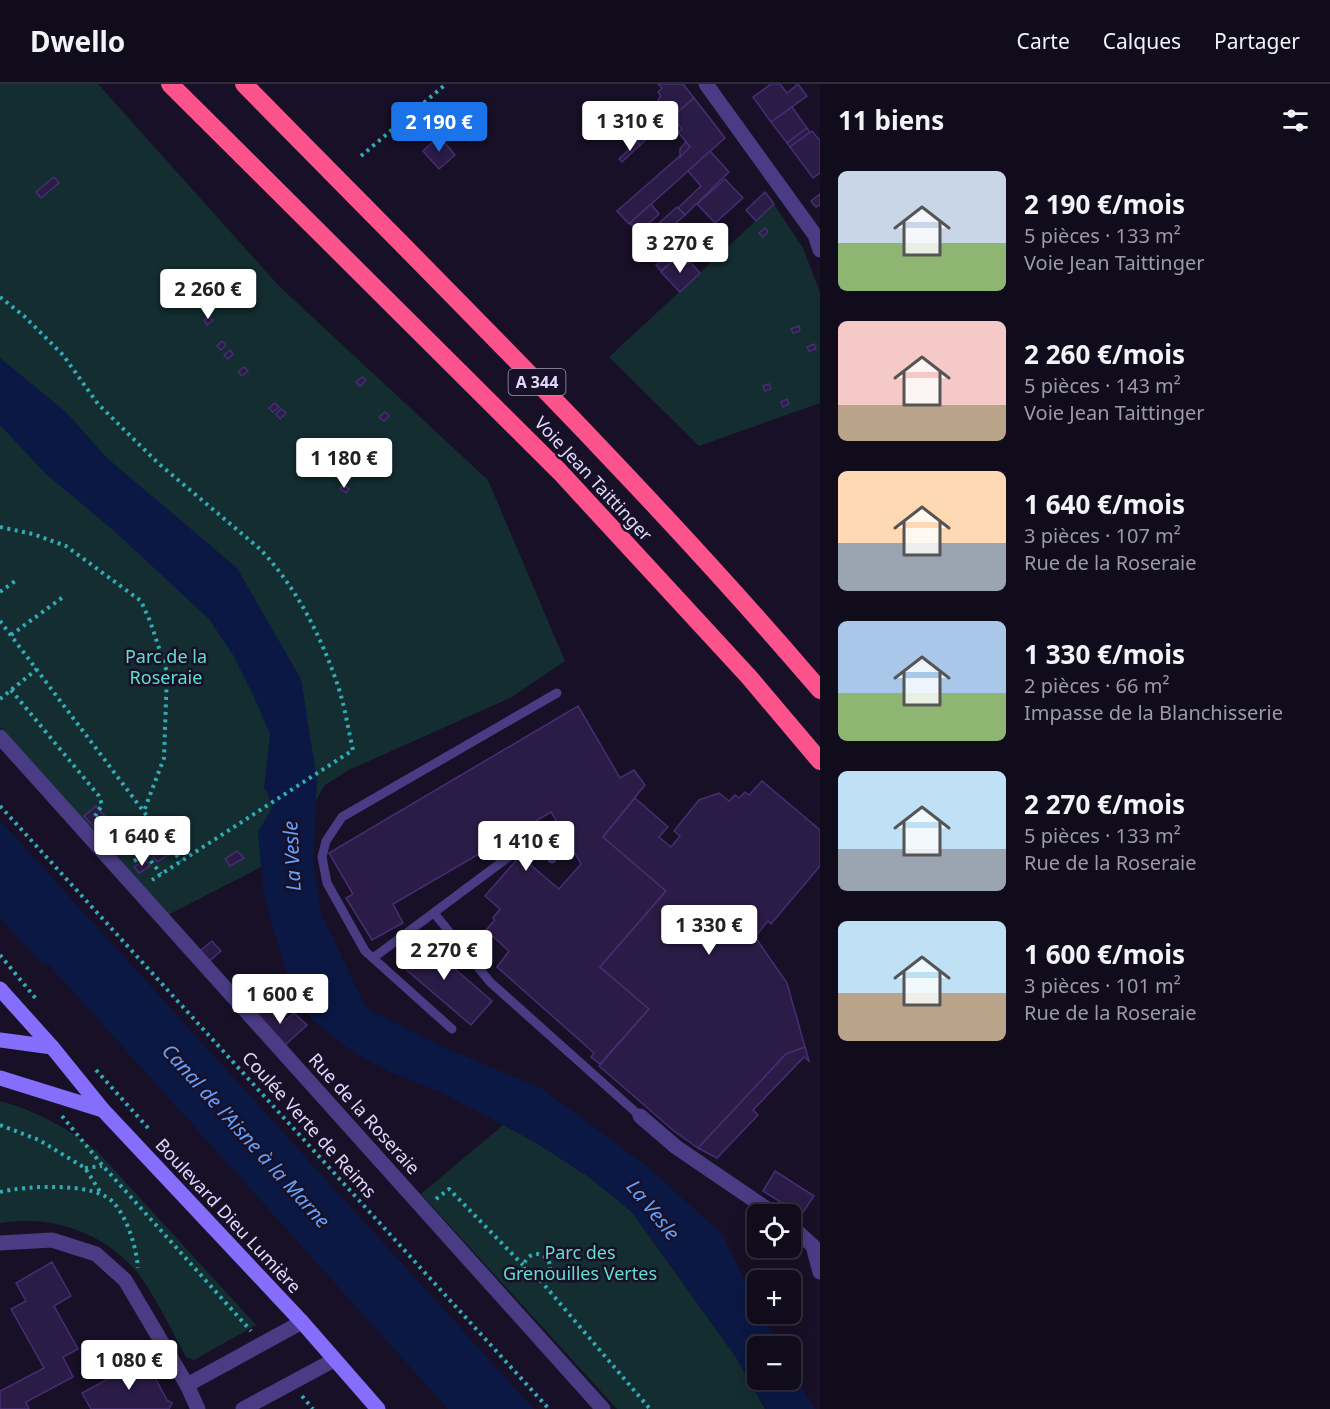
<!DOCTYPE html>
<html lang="fr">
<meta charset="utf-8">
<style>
body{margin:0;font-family:"Noto Sans",sans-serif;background:#1a1525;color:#f1f3f6;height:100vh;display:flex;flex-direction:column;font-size:22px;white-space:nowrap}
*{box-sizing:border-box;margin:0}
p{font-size:20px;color:#9c9ba3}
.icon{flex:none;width:33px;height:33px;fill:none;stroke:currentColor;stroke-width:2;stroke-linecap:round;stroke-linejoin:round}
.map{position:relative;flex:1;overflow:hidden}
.panel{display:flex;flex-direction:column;background:#110c1c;width:510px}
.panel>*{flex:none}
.controls{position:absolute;left:747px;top:1120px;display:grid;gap:12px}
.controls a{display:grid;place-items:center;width:54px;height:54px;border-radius:9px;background:#110c1c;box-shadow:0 3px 15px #0003,0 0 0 2px #302c3b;font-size:30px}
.price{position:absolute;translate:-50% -51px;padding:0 14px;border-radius:6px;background:#fff;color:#222;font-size:20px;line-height:39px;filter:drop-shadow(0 2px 3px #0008)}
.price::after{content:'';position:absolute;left:50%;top:36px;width:18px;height:14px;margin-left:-9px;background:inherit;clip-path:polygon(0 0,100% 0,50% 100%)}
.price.current{background:#1a73e8;color:#fff}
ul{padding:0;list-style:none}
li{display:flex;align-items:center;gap:18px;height:150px;padding:0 18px}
li span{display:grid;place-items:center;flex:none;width:168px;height:120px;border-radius:9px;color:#555}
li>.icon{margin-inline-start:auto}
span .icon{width:72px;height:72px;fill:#fffc;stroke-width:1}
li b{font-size:26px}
h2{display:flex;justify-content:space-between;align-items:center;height:72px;padding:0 18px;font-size:26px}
header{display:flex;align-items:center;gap:36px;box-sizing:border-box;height:84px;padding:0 30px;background:#110c1c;border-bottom:2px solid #302c3b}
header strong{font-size:28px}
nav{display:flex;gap:33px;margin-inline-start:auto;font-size:21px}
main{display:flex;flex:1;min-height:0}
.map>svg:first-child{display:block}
.green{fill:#132d30}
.water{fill:#0b1844}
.building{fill:#2b1c47;stroke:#462e72;stroke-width:1.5}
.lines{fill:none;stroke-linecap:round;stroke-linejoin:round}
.path{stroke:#31abb6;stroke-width:4;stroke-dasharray:3 4.5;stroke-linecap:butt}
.lane{stroke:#493c84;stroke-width:9}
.street{stroke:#493c84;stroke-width:15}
.secondary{stroke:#866efd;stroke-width:15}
.highway{stroke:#fc538c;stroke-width:18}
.labels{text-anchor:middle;stroke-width:5;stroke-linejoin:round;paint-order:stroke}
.shield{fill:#171026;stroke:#a49bbd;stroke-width:1.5}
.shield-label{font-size:16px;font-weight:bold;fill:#e0d6fe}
.street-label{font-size:18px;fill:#e0d6fe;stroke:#171026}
.park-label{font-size:18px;fill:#62ded1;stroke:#171026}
.water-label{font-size:20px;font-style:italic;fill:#65a1fc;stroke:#171026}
</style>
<header>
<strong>Dwello</strong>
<nav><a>Carte</a><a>Calques</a><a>Partager</a></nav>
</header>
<main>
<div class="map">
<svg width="820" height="1325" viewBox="0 0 820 1325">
<rect width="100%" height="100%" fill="#171026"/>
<g class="green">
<polygon points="0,0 98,0 279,202 488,396 565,577 512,613 349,686 325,701 316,717 314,756 166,832 0,643"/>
<polygon points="774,120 803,164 820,208 820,319 699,362 609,273"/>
<path d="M0 1017C37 1027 68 1044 97 1067L256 1241 194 1276 186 1273C172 1247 159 1220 143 1196 110 1150 54 1130 0 1139Z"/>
<polygon points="503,1041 535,1058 589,1093 632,1128 736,1273 765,1325 617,1325 421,1110"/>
</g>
<g class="water">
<polygon points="0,274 66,328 107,374 237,484 301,595 317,696 313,774 321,829 366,924 443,963 541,1004 647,1082 722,1150 757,1220 758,1230 763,1230 779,1263 758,1263 758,1296 790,1296 791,1285 815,1325 766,1325 736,1273 632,1128 589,1093 535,1058 444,1010 395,990 354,969 311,935 289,896 264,814 258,748 272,724 268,709 264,704 270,650 254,613 233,571 209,535 113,446 46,390 0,341"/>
<polygon points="0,736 534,1325 448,1325 49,881 40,878 0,834"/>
</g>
<g class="building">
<polygon points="658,0 683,0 694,14 640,61 637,58 640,56 631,47 661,20 658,16 661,12 658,8 662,4"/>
<polygon points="771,0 780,0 787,9 798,0 807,12 771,38 753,13"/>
<polygon points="694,14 725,54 629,140 617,127 690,63 678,48 682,45 672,33"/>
<polygon points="792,23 807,44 787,59 771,38"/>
<polygon points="807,44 810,48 790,63 787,59"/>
<polygon points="812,47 820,57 820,89 813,94 790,63"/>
<polygon points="439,52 455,71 439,85 423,67"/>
<polygon points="637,58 640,61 622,78 619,75"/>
<polygon points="686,58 690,63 680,73 680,65"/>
<polygon points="710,67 729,88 685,131 678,124 701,102 688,87"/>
<polygon points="54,93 59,99 41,114 36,108"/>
<polygon points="725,95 743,114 715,139 697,120"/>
<polygon points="765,108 774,120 756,137 746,126"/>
<polygon points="820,110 820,121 816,123 811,117"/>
<polygon points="651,120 659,130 639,149 630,139"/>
<polygon points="677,123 685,131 667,147 659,139"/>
<polygon points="765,144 768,148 763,153 759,149"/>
<polygon points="684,155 689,161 661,187 656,181"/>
<polygon points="681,170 689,178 685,181 677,173"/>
<polygon points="677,173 685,181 690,178 700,189 680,208 661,188"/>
<polygon points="208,232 213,236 207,241 204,236"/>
<polygon points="799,242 800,247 793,249 791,245"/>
<polygon points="222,257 226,261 221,266 217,262"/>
<polygon points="814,260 816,265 809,267 807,263"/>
<polygon points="230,266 233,270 228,275 224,271"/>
<polygon points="244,283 248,287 242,292 238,288"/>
<polygon points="362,293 366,296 360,302 356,298"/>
<polygon points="769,300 771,305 765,307 763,302"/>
<polygon points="787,315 789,320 783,323 781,318"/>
<polygon points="275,319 279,323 273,328 269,324"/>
<polygon points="281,325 286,329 280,335 276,330"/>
<polygon points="385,328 389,332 384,337 379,333"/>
<polygon points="372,366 376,369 371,375 367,371"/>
<polygon points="331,384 335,388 330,393 326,390"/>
<polygon points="343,400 349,405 346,409 340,405"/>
<polygon points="578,622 620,694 634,686 645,701 603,753 666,807 600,883 649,925 600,980 591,973 594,969 497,883 509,867 486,846 495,836 493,834 500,825 485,812 520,772 559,805 581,780 551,728 393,820 403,839 372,856 346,814 353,810 329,769"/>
<polygon points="762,697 820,746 820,782 771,840 768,837 755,853 787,899 805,963 786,970 698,1064 674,1047 599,982 649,925 600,883 666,807 603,753 635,714 668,743 659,753 671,763 680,752 674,747 699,716 719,709 729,717 735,711 739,714 745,708 749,711"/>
<polygon points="96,722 107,735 95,744 84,732"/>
<polygon points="165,763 170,770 157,778 152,771"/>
<polygon points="237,767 244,774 230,782 225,775"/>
<polygon points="146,776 150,782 139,789 134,783"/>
<polygon points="418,853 492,917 471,941 397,878"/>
<polygon points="212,857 221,867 206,880 197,869"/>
<polygon points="287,901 295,909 279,922 272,914"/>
<polygon points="296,908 298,913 283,926 279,922"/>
<polygon points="266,919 282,939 294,929 307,941 283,963 253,931"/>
<polygon points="805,963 809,977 804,973 753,1026 758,1031 717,1074 698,1064 786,970"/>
<polygon points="775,1087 814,1112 801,1131 763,1107"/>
<polygon points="52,1178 71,1212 54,1222 78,1265 63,1273 73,1293 26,1318 29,1325 0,1325 0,1307 44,1284 11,1225 26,1217 16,1199"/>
<polygon points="145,1275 167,1316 172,1319 169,1325 91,1325 82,1309"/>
</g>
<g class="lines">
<g class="path">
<polyline points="361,72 446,0"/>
<path d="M0 213 24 232 63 271 98 320 158 379 260 465C297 504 321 552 338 602 345 623 348 645 353 666L152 796"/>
<polyline points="0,443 33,450 66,462 141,517 150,537 167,588 164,674 144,727"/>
<polyline points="0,508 18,495"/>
<polyline points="0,537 181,777"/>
<polyline points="11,551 63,513"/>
<polyline points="11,606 99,712 102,721 95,732"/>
<polyline points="0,615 37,585"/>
<polyline points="0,722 549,1325"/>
<polyline points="146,771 161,790"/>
<polyline points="134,777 168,758"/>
<polyline points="0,871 37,916"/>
<polyline points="96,986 149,1045"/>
<polyline points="62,1032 103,1082 251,1247"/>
<polyline points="0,1041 39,1056 85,1084 101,1109"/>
<polyline points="85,1084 102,1082"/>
<path d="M0 1108C25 1102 95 1097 114 1119 128 1136 136 1162 138 1184"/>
<polyline points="436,1115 449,1105 523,1181"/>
<circle cx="537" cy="1183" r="13"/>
<polyline points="540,1196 650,1325"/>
<polyline points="302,1312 313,1325"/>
</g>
<g class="lane">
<polyline points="434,829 490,898 640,1032"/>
<polyline points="373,874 526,760 539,759 552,775"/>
<polyline points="452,945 365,867 327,799 322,773 326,757 342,733 557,609"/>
</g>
<g class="street">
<polyline points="706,0 815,151 820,166"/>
<polyline points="0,653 603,1325"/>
<polyline points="640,1032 676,1063 776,1131"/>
<polyline points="790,1141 813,1162 820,1188"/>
<polyline points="0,1159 52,1156 96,1170 125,1196 187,1301 198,1325"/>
<polyline points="187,1301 302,1238"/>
<polyline points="243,1325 334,1276"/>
</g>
<g class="secondary">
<polyline points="0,905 52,963 103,1026 302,1238 378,1325"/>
<polyline points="0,956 52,963"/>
<polyline points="0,994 103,1026"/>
</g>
<g class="highway">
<polyline points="170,0 560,388 749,593 820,677"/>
<path d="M244 0C439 199 639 394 820 606"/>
</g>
</g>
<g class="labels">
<rect class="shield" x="508.5" y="285" width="57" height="26" rx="4.5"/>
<g class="shield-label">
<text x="537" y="304">A 344</text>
</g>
<g class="street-label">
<text transform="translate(593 395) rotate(47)" y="6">Voie Jean Taittinger</text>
<text transform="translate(364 1030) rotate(48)" y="6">Rue de la Roseraie</text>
<text transform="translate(309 1041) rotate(48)" y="6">Coulée Verte de Reims</text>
<text transform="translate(228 1132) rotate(47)" y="6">Boulevard Dieu Lumière</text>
</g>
<g class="park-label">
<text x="166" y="579">Parc de la<tspan x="166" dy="21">Roseraie</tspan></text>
<text x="580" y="1175">Parc des<tspan x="580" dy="21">Grenouilles Vertes</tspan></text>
</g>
<g class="water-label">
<text transform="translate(292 772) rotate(-93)" y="7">La Vesle</text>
<text transform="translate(246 1052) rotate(48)" y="7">Canal de l'Aisne à la Marne</text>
<text transform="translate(653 1126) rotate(51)" y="7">La Vesle</text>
</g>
</g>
</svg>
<div class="controls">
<a><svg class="icon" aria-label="locate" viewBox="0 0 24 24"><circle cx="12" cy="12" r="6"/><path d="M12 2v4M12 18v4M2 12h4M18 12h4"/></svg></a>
<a>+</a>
<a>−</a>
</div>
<b class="price" style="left:630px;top:68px">1 310 €</b>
<b class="price current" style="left:439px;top:69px">2 190 €</b>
<b class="price" style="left:680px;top:190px">3 270 €</b>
<b class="price" style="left:208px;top:236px">2 260 €</b>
<b class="price" style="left:344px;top:405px">1 180 €</b>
<b class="price" style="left:142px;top:783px">1 640 €</b>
<b class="price" style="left:526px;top:788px">1 410 €</b>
<b class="price" style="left:709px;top:872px">1 330 €</b>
<b class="price" style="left:444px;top:897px">2 270 €</b>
<b class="price" style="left:280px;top:941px">1 600 €</b>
<b class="price" style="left:129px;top:1307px">1 080 €</b>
</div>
<section class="panel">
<h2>11 biens<svg class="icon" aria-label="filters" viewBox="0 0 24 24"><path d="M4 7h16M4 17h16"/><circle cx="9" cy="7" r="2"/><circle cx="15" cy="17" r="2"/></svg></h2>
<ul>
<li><span style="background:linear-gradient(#c9d6e8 60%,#8fb573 0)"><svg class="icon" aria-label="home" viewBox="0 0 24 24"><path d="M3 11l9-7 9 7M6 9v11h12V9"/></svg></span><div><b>2 190 €/mois</b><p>5 pièces · 133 m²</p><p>Voie Jean Taittinger</p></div></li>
<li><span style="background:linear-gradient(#f6c9c9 70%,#b9a48a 0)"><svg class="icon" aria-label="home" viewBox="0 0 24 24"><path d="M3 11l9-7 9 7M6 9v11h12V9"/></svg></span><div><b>2 260 €/mois</b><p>5 pièces · 143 m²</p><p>Voie Jean Taittinger</p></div></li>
<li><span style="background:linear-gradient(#ffd9b3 60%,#9aa5b1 0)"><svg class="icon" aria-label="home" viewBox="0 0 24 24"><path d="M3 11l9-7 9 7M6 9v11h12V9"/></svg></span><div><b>1 640 €/mois</b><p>3 pièces · 107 m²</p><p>Rue de la Roseraie</p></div></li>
<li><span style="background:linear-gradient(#a9c7e8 60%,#8fb573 0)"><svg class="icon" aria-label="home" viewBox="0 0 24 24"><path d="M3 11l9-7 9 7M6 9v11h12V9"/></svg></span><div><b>1 330 €/mois</b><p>2 pièces · 66 m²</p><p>Impasse de la Blanchisserie</p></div></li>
<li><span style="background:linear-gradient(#bfe0f5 65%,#9aa5b1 0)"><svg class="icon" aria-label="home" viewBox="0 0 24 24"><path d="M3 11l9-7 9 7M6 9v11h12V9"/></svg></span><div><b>2 270 €/mois</b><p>5 pièces · 133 m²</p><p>Rue de la Roseraie</p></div></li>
<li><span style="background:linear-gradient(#bfe0f5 60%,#b9a48a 0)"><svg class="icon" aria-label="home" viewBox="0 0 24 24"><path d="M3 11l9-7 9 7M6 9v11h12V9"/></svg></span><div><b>1 600 €/mois</b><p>3 pièces · 101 m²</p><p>Rue de la Roseraie</p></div></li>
</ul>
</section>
</main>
